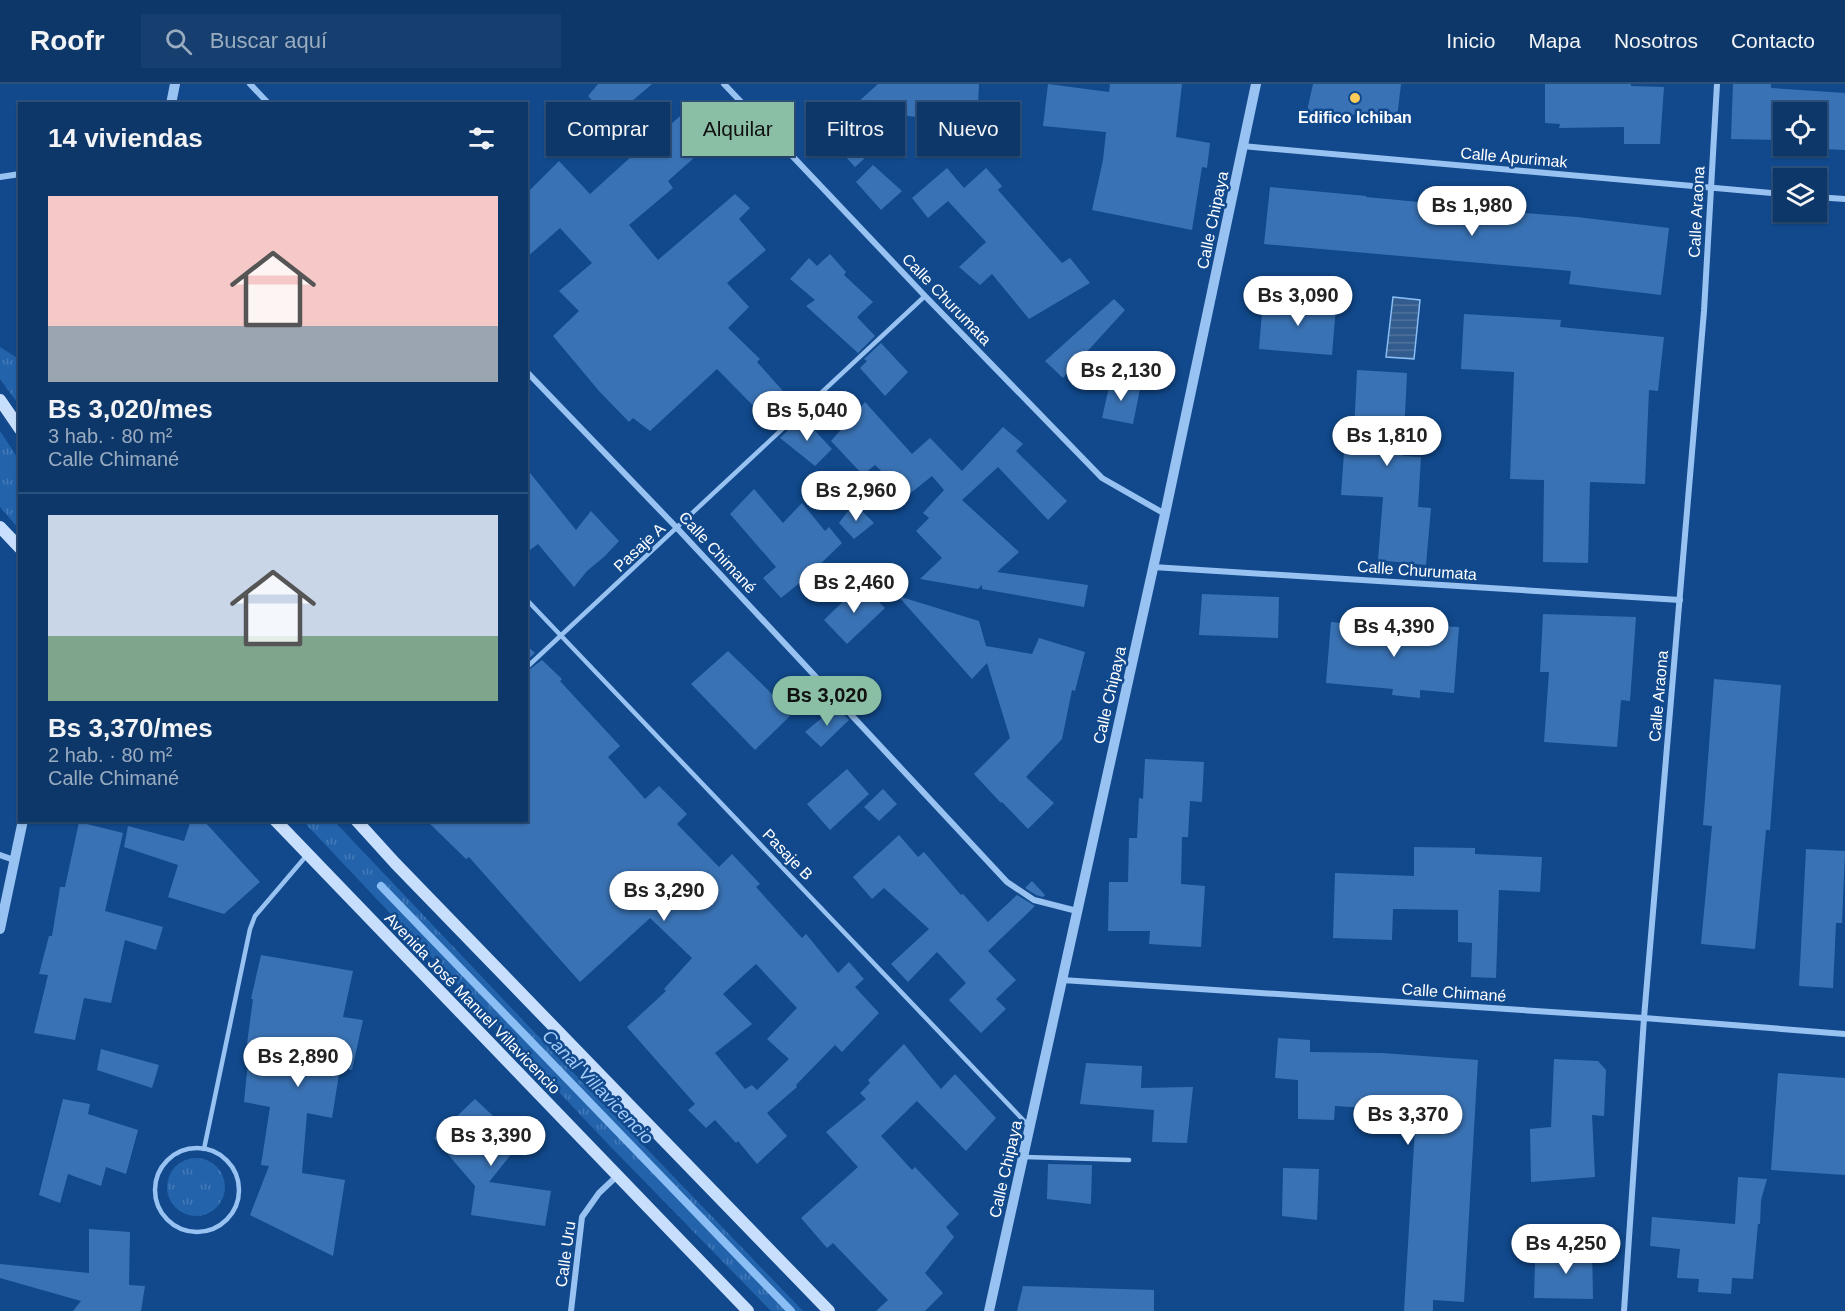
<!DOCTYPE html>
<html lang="es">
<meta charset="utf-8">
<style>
body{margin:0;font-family:Arial,sans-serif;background:#163f6f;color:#f1f3f6;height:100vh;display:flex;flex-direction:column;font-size:22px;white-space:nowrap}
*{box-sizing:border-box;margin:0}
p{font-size:20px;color:#9aacc0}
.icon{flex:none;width:33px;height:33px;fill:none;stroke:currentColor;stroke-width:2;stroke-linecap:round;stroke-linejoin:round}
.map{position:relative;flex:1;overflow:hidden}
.panel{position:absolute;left:18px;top:18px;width:510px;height:720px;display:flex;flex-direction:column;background:#0d3769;border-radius:0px;box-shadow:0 2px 4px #0004,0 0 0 2px #2d517d}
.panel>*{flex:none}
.hud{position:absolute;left:546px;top:18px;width:570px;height:54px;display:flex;gap:12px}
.tools{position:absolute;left:1773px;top:18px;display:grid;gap:12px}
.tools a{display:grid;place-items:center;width:54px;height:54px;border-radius:0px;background:#0d3769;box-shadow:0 2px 4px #0004,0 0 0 2px #2d517d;font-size:30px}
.price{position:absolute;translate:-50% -51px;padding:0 14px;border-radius:21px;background:#fff;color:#222;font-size:20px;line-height:39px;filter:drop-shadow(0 2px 3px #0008)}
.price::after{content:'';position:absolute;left:50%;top:36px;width:18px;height:14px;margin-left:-9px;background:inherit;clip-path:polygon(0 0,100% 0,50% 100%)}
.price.active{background:#8abfa5;color:#111}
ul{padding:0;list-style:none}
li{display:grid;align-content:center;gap:12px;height:318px;padding:0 30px}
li+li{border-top:2px solid #2d517d}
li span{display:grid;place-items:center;height:186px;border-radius:0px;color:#555}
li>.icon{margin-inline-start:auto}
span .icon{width:108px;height:108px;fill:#fffc;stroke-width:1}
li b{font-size:26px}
h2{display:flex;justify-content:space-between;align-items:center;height:72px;padding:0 30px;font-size:26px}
.chip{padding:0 21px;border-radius:0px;background:#0d3769;box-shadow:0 2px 4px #0004,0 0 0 2px #2d517d;font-size:21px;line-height:54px}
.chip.active{background:#8abfa5;color:#111}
header{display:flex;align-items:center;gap:36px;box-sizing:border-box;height:84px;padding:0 30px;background:#0d3769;border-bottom:2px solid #2d517d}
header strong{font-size:28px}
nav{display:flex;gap:33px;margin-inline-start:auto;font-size:21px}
.search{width:420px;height:54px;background:#163f6f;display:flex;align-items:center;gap:15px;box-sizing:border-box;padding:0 21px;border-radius:0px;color:#9aacc0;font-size:22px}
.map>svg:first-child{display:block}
.grass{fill:url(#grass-tufts)}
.water{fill:url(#water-rules);stroke:#8abef5;stroke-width:1.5}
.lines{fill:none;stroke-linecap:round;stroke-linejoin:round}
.stream{stroke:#8abef5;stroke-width:8}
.building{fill:#3a73b5;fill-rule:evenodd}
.service{stroke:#98c2f1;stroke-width:4.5}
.minor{stroke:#98c2f1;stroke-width:6}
.tertiary{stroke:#98c2f1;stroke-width:10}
.secondary{stroke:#c7dffc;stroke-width:12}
.poi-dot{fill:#ffcc59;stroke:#11498c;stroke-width:2}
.labels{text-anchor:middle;stroke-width:5;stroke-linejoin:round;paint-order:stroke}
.poi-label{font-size:16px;font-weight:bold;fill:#fff;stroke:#11498c}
.street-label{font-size:16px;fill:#fff;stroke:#11498c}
.water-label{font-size:18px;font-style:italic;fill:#a4ccf9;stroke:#11498c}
</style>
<header>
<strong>Roofr</strong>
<div class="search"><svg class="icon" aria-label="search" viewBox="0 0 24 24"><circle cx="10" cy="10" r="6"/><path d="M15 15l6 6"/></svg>Buscar aquí</div>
<nav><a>Inicio</a><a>Mapa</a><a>Nosotros</a><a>Contacto</a></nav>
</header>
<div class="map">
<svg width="1845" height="1227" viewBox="0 0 1845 1227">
<defs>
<pattern id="grass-tufts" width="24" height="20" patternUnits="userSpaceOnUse" patternTransform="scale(1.5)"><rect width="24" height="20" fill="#2363ab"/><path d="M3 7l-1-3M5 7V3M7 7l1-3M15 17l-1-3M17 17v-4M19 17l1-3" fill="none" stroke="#447ab8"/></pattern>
<pattern id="water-rules" width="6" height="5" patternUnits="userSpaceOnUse" patternTransform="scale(1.5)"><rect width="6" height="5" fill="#325c8e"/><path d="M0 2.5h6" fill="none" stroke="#51749f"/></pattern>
</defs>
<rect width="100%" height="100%" fill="#11498c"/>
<g class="grass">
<polygon points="0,263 19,275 19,321 0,295"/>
<polygon points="0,347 19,376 19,445 0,423"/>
<polygon points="303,737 334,737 518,931 803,1227 771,1227 607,1059"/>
<circle cx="196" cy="1103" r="29"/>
</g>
<polygon class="water" points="1393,213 1420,216 1414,275 1386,273"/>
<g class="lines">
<polyline class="stream" points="381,802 791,1227"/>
</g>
<g class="building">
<polygon points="598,0 652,0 610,36 588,12"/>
<polygon points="878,0 979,0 977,41 901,31 906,37 855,83 824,49"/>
<polygon points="1048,0 1109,8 1110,0 1182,0 1176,53 1210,59 1207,84 1202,83 1192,146 1092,126 1103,76 1106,48 1043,42"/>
<polygon points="1313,0 1401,0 1397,34 1307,27"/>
<polygon points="1545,0 1631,0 1631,2 1664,3 1660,60 1624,60 1624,43 1559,44 1560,40 1545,39"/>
<path d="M1733 0H1771V4L1845 9V66L1780 63 1781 56 1731 55ZM1784 28H1816V62H1784Z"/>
<polygon points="687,26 715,55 668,97 673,104 629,141 658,176 735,110 750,124 739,135 766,166 727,199 749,223 728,244 760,275 757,278 791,316 788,318 796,326 776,345 717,285 650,347 633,334 629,338 599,307 553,252 579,227 559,207 592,179 560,144 526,174 526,110 559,77 590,110 643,62 645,63"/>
<polygon points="873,81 902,107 881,126 856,98"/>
<polygon points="947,84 964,104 986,84 1002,102 998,106 1062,179 1070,174 1090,199 1029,235 992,190 980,201 959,183 986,158 948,117 928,134 912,114"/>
<polygon points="1270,103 1366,112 1366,113 1461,122 1461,124 1577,133 1669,144 1661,211 1569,200 1571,187 1264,160"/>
<polygon points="830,170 846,188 844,191 873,218 857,233 875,252 858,269 806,222 815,216 790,195 809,174 817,182"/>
<polygon points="1114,215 1125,226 1063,294 1045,277"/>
<polygon points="1263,216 1336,222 1332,271 1259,265"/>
<polygon points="1464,230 1561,236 1560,243 1664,253 1658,307 1649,306 1645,400 1590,398 1588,479 1543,478 1544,396 1510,395 1514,288 1461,285"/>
<polygon points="881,259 908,288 885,312 860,284 867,277 864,275"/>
<polygon points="1357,286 1407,289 1403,372 1421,373 1418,423 1431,424 1426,481 1378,476 1383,413 1341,411 1344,368 1353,369"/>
<polygon points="1111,294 1140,305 1133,340 1102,334"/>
<polygon points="865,318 912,370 930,354 962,387 1003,343 1023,360 1016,367 1067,417 1048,436 998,383 962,416 1019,468 997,488 1088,501 1084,523 982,505 982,501 978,505 920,495 942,474 916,447 929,434 923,429 944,406 932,392 907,412 875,381 863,391 831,357"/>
<polygon points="802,333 832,365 815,382 780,354"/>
<polygon points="526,384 576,446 591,427 619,457 605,472 587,487 574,503 538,460 526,469"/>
<polygon points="754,405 783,439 802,419 825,447 829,443 842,459 807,493 781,514 763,494 776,483 730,430"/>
<polygon points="854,419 874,439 854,455 839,439"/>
<polygon points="861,500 885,524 847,560 824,536"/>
<polygon points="1202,510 1279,513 1278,554 1199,551"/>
<polygon points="898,512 979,537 986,562 1032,570 1039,554 1085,568 1075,607 1072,606 1062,655 1026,693 1054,719 1028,745 1002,718 1001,719 974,690 1010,654 987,579 972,595"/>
<polygon points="1543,530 1636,533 1630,617 1621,616 1617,663 1544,658 1549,588 1540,588"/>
<polygon points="1331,538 1418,546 1418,541 1459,543 1454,609 1420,606 1420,614 1392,611 1393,605 1326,599"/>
<polygon points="526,561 535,569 526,577"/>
<polygon points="728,567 769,607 790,632 755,666 691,600"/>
<path d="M542 576 562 595 560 597 620 662 608 673 645 715 659 702 687 730 677 740 719 783 732 770 760 800 756 803 802 854 806 850 838 889 849 878 864 895 855 903 879 929 842 968 835 961 796 1001 797 1003 767 1029 787 1052 757 1080 738 1057 736 1059 715 1036 706 1044 688 1026 695 1020 627 943 666 907 664 905 692 874 650 834 580 898 469 773 466 775 426 736H526V588ZM756 880 797 924 767 955 789 975 757 1006 752 1001 745 1005 715 969 752 940 723 910Z"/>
<polygon points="1714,595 1781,601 1770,746 1766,746 1755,865 1701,860 1712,742 1703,741"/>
<polygon points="855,604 867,617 856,628 843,615"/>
<polygon points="836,622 849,636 821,663 805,648"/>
<polygon points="1145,675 1204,678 1202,718 1190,717 1188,753 1182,753 1181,800 1205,802 1201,863 1149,860 1150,847 1108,847 1109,798 1128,798 1129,754 1137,754 1139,714 1143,715"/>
<polygon points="847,685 869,710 830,746 807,720"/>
<polygon points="883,705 897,720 879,737 864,723"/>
<polygon points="191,736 203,736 260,798 224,830 168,813 178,781 124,763 128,742 184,757"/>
<polygon points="79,738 123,749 105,827 163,843 156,866 125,856 111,919 84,914 75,956 34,949 48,891 39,890 49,852 52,852 60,803 65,803"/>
<polygon points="899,751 918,773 924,768 961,811 963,810 988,838 1017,811 1035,822 988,867 1016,896 996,915 1006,925 981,949 949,916 966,899 937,868 908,898 891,880 929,845 884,804 872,815 853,793"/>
<polygon points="1414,763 1475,764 1475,770 1542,773 1540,808 1499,806 1496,894 1471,893 1472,859 1458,858 1458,826 1393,825 1392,856 1333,854 1335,789 1414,792"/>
<polygon points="1806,765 1845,767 1842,839 1836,839 1833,904 1799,902"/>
<polygon points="1032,797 1045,811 1043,813 1036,811 1025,804"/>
<polygon points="261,871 353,887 343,933 363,936 352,986 340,984 332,1034 307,1029 302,1089 345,1096 333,1172 250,1131 269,1082 261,1081 270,1023 244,1018 249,968 246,967 253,915 251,915"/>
<polygon points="1278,954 1310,956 1310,968 1382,969 1478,976 1464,1218 1433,1216 1433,1227 1404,1227 1416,1027 1335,1022 1334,1036 1298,1035 1298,996 1275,994"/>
<polygon points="904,960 941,1005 955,990 996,1034 966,1067 917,1017 881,1052 912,1086 915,1083 959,1130 946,1143 954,1153 925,1189 943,1209 925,1227 876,1227 888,1216 833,1159 827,1164 801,1134 858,1083 826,1048 866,1015 860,1009 870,999 868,996"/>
<polygon points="101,965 159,981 152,1004 97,986"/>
<polygon points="1554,975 1598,977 1606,986 1604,1032 1592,1031 1595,1093 1531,1098 1530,1045 1551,1043"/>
<polygon points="1086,979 1142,982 1141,1004 1193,1003 1187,1059 1152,1058 1154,1026 1080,1020"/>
<polygon points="1778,989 1845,994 1845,1091 1771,1086"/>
<polygon points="63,1015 90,1020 88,1030 138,1046 126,1090 106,1083 101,1102 68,1090 60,1119 39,1111"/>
<polygon points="475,1015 521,1058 489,1098 551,1107 545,1142 471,1131 475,1102 434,1054"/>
<polygon points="1048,1080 1092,1081 1091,1120 1047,1115"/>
<polygon points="1283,1084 1319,1085 1317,1136 1282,1132"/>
<polygon points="1738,1093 1767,1095 1761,1116 1760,1140 1758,1140 1753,1195 1732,1194 1731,1210 1698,1208 1699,1195 1677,1194 1680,1165 1650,1162 1652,1133 1735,1140"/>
<polygon points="89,1145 130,1148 129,1201 145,1202 141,1227 73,1227 81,1217 0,1194 0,1180 89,1189"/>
<polygon points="1559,1162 1592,1162 1593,1215 1534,1214 1535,1178 1559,1179"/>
<polygon points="1023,1202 1154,1206 1154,1227 1017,1227"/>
</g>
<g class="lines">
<g class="service">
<polyline points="526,515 1028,1041"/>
<polyline points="526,584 925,212"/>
<circle cx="197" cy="1106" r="42"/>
<polyline points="204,1065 250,845 255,832 307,771"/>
<polyline points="1024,1073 1129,1076"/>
</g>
<g class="minor">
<polyline points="250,0 269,20"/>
<polyline points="724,0 925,212 1102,394 1165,430"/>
<polyline points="1242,62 1784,110"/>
<polyline points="0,93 20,90"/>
<polyline points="1816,113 1845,115"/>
<polyline points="526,287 677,444 1007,798 1034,816 1077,827"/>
<polyline points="1153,483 1680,516"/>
<polyline points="0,771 14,776"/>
<polyline points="1062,896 1644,934 1845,950"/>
<polyline points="571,1227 582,1133 599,1109 617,1092"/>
<polyline points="1624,1227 1644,934 1704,227 1717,0"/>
</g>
<g class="tertiary">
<polyline points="171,20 175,0"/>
<polyline points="0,845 23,736"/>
<polyline points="989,1227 1165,430 1256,0"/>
</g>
<g class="secondary">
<polyline points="0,316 20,345"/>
<polyline points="0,443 20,464"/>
<polyline points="275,736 748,1227"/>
<polyline points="356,736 395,779 829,1227"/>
</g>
</g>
<circle class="poi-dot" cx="1355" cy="14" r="6"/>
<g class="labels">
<g class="poi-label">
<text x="1355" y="39">Edifico Ichiban</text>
</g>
<g class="street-label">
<text transform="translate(1514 73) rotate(5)" y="6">Calle Apurimak</text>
<text transform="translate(1696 128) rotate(-87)" y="6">Calle Araona</text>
<text transform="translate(1212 136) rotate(-78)" y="6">Calle Chipaya</text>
<text transform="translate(947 215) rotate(46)" y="6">Calle Churumata</text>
<text transform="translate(639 463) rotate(-43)" y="6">Pasaje A</text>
<text transform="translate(718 468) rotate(47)" y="6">Calle Chimané</text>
<text transform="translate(1417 486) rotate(4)" y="6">Calle Churumata</text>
<text transform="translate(1109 611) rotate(-77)" y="6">Calle Chipaya</text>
<text transform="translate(1658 612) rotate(-85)" y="6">Calle Araona</text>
<text transform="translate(788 770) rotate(46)" y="6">Pasaje B</text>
<text transform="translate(1454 908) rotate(4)" y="6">Calle Chimané</text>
<text transform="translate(473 919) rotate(46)" y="6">Avenida José Manuel Villavicencio</text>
<text transform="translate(1005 1085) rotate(-77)" y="6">Calle Chipaya</text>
<text transform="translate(565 1170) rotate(-82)" y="6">Calle Uru</text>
</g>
<g class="water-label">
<text transform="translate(598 1003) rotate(46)" y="6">Canal Villavicencio</text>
</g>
</g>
</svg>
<div class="tools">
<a><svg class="icon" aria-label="locate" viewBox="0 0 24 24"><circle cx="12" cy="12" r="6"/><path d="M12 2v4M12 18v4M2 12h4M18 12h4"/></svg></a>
<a><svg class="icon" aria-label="layers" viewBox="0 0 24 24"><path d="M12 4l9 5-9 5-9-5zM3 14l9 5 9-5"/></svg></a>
</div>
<b class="price" style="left:1472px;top:153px">Bs 1,980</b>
<b class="price" style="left:1298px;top:243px">Bs 3,090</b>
<b class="price" style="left:1121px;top:318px">Bs 2,130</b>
<b class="price" style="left:807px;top:358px">Bs 5,040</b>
<b class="price" style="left:1387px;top:383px">Bs 1,810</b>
<b class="price" style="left:856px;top:438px">Bs 2,960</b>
<b class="price" style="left:854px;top:530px">Bs 2,460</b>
<b class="price" style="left:1394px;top:574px">Bs 4,390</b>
<b class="price active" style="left:827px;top:643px">Bs 3,020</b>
<b class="price" style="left:664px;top:838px">Bs 3,290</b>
<b class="price" style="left:298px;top:1004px">Bs 2,890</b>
<b class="price" style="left:1408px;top:1062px">Bs 3,370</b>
<b class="price" style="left:491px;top:1083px">Bs 3,390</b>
<b class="price" style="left:1566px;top:1191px">Bs 4,250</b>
<div class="hud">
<a class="chip">Comprar</a>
<a class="chip active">Alquilar</a>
<a class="chip">Filtros</a>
<a class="chip">Nuevo</a>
</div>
<section class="panel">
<h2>14 viviendas<svg class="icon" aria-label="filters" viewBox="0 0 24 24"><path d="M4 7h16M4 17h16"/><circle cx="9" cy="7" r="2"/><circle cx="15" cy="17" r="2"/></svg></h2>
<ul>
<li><span style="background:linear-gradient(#f6c9c9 70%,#9aa5b1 0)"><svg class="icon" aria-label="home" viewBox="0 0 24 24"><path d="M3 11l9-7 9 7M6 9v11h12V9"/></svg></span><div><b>Bs 3,020/mes</b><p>3 hab. · 80 m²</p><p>Calle Chimané</p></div></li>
<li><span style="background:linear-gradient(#c9d6e8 65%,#7fa58c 0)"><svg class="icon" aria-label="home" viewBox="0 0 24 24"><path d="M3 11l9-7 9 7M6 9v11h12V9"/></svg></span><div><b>Bs 3,370/mes</b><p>2 hab. · 80 m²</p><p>Calle Chimané</p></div></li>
</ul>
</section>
</div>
